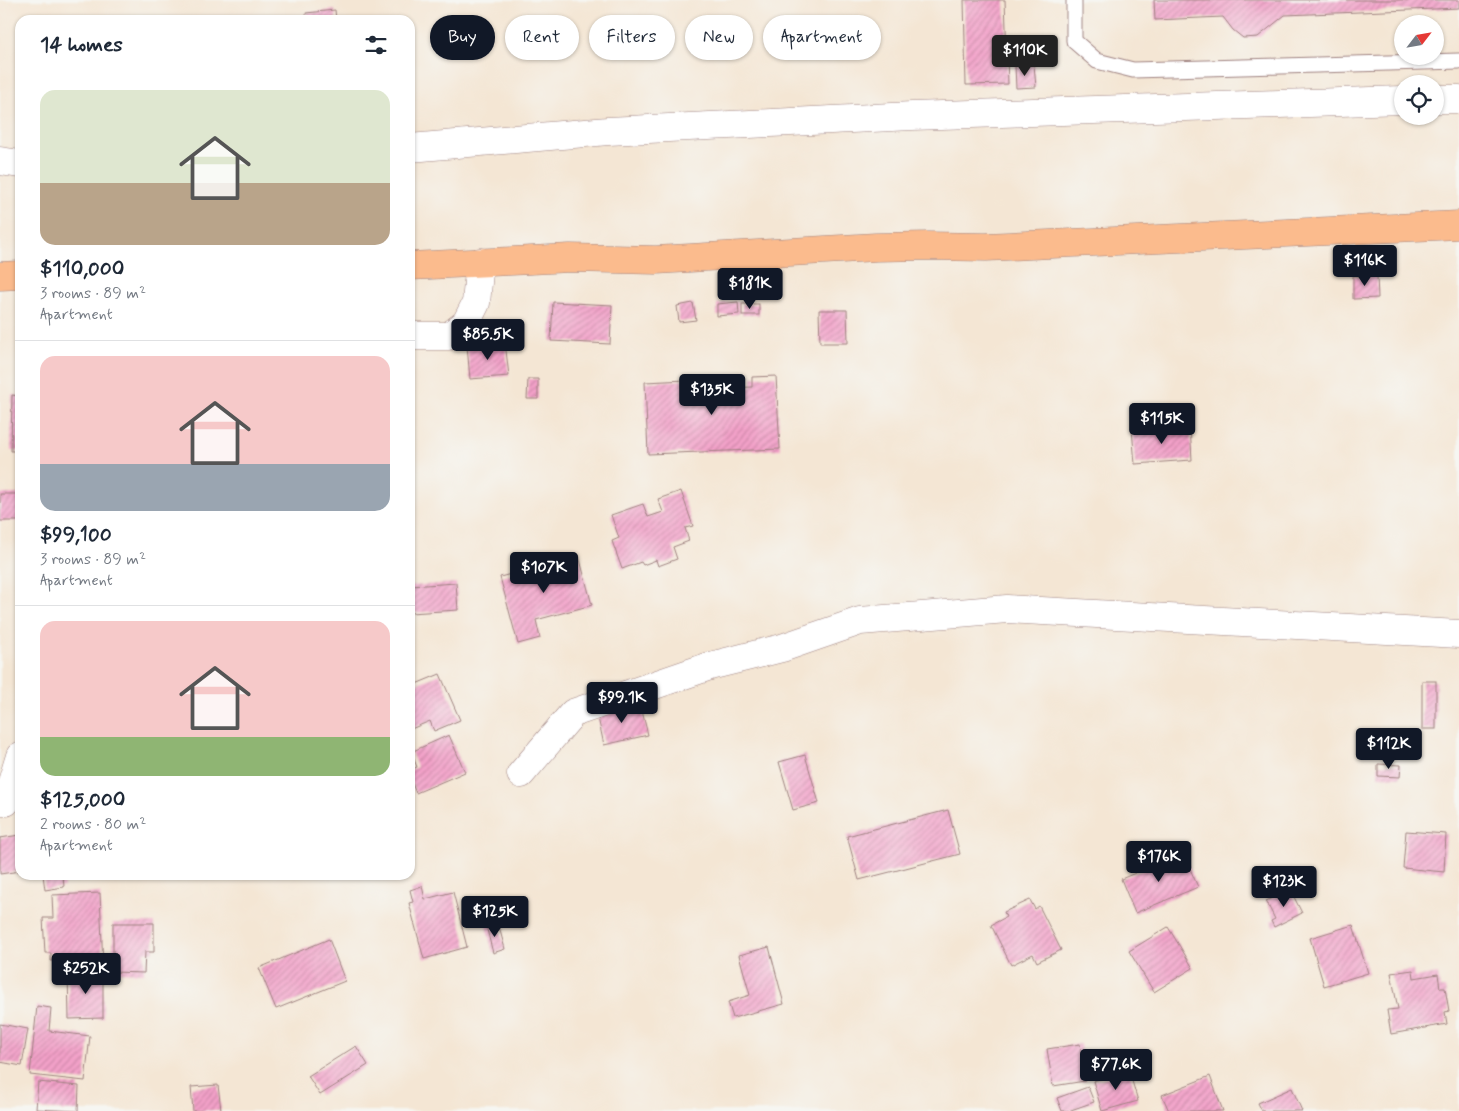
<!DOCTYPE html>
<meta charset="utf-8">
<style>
body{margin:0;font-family:Mynerve,sans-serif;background:#f6f6f7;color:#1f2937;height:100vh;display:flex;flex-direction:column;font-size:19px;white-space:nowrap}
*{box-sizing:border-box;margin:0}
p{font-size:16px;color:#747a83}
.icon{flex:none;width:28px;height:28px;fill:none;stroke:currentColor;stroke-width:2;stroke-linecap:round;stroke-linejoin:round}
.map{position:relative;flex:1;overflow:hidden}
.sheet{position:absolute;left:15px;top:15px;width:400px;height:865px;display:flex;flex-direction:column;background:#fff;border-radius:15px;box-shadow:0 1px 4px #0004}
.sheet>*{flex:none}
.hud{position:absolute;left:430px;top:15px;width:475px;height:45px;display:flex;gap:10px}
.needle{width:32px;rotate:59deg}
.controls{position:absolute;left:1394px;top:15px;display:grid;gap:10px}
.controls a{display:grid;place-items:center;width:50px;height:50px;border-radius:50%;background:#fff;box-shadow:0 1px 4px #0004;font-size:25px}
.price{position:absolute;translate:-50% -42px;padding:0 11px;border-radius:5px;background:#111827;color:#fff;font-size:16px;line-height:32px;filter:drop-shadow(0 1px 2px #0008)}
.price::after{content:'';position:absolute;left:50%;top:30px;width:15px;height:11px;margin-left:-8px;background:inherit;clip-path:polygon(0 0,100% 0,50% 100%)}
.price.active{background:#222;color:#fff}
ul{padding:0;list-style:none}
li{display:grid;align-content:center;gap:10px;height:265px;padding:0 25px}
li+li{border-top:1px solid #e0e1e3}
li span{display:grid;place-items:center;height:155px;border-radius:15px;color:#555}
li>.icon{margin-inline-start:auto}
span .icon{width:90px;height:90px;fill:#fffc;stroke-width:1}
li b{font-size:21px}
h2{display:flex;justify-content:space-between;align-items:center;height:60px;padding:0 25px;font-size:21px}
.tag{padding:0 18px;border-radius:22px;background:#fff;box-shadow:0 1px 4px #0004;font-size:18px;line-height:45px}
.tag.active{background:#111827;color:#fff}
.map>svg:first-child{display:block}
.building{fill:url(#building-hatch)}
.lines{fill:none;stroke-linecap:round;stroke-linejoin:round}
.service-casing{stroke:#9f8280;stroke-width:17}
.minor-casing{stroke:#9f8280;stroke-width:29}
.primary-casing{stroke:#9f8280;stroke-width:29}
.service{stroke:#fff;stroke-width:15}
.minor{stroke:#fff;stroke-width:28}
.primary{stroke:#fbbb8d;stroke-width:28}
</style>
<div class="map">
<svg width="1459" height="1111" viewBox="0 0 1459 1111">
<defs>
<pattern id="building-hatch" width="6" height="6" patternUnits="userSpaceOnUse" patternTransform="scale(1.25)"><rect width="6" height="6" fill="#f3a1c9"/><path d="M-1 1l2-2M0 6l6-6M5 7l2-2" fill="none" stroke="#c783a3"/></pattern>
</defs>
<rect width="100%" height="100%" fill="#f6f6f2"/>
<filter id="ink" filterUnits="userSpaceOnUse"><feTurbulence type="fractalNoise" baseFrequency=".02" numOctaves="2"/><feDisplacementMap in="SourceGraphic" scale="10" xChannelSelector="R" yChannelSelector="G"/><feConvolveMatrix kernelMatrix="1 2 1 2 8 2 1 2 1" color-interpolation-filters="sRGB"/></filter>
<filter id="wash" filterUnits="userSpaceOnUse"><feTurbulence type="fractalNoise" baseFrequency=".0096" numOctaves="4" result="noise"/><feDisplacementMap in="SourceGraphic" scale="20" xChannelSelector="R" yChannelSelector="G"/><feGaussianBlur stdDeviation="1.12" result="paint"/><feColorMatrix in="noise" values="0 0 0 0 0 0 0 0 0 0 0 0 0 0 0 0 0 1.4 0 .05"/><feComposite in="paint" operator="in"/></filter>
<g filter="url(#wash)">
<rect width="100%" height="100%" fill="#f4e6d4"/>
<g id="blocks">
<g class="building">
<polygon points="964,0 1005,0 1008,84 966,85"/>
<polygon points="1154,0 1459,0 1459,8 1285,15 1258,37 1243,38 1233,30 1223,17 1155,20"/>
<polygon points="335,10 336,20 307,20 306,13"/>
<polygon points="1034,65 1036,87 1016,88 1015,66"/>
<polygon points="1353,276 1377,276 1378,298 1353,299"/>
<polygon points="553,302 612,305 610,344 551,341"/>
<polygon points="738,302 739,314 717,316 717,304"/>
<polygon points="693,303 696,320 679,322 677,306"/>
<rect x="742" y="304" width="17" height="11"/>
<polygon points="819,310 847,310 848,343 820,343"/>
<polygon points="505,342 509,376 470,379 467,346"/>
<polygon points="776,376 780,449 648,454 645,382 707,379 707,382 727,382 727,388 752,387 752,377"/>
<polygon points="528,379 538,379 538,399 527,399"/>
<polygon points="12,395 20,396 20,451 11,451"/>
<polygon points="1190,426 1192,460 1135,464 1132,429"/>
<polygon points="681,491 693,526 685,528 689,541 673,547 677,559 658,566 656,560 643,565 641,562 622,569 612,541 619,538 611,515 643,504 648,517 663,512 658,499"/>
<rect x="0" y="494" width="20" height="27"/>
<polygon points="579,556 592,605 536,620 540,638 518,644 500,577 515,573 513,564 526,561 528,569"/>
<polygon points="456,583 458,610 410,613 410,586"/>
<polygon points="440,674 460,720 434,731 430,721 411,729 410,683 411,686"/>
<rect x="1422" y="681" width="14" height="48"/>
<polygon points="640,703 648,735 604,745 597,713"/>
<polygon points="449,735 465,772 416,793 410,779 410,770 417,767 411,752"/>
<polygon points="805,755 819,803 793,810 779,762"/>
<polygon points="1378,764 1401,765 1400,777 1378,776"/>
<polygon points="948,810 960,854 859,880 847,836"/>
<polygon points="1406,831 1446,834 1444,872 1403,868"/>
<polygon points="20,835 20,871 0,874 0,838"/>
<polygon points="1183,853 1198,887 1135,913 1121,879"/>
<polygon points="43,875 63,875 64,887 45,890"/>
<polygon points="422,886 425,899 453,892 467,947 424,959 409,903 413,902 410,890"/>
<polygon points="1290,889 1302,913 1274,927 1271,921 1275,919 1266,901"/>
<polygon points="100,893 103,968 58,969 58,961 51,961 51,953 45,953 43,918 53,918 52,895"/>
<polygon points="1030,900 1035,909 1039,906 1061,950 1037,962 1033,954 1011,965 991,925 1006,917 1004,912"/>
<polygon points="113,923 154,923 154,952 145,952 144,973 113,972"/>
<polygon points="498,923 505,949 493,953 486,926"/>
<polygon points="1353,925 1368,973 1324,986 1310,938"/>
<polygon points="1168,927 1193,968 1154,992 1129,951"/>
<polygon points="329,939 345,981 276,1009 259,968"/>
<polygon points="769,947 784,1004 733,1018 728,1002 750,995 739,955"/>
<polygon points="1413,970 1414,978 1438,974 1440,988 1445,988 1449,1011 1445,1012 1447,1024 1391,1034 1387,1010 1398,1009 1391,973"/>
<polygon points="68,972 103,972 103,1018 69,1019"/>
<polygon points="37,1006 51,1008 49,1031 90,1036 85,1081 30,1075"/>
<polygon points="0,1024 28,1029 22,1066 0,1062"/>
<polygon points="1080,1044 1085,1081 1053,1086 1047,1049"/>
<polygon points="356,1046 368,1065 320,1095 308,1076"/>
<polygon points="1129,1071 1138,1101 1102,1111 1093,1081"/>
<polygon points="1210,1076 1223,1111 1169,1111 1162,1095"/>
<polygon points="38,1082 79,1086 78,1111 36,1109"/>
<polygon points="218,1085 221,1110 193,1111 191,1087"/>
<polygon points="1088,1087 1094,1102 1068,1111 1062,1111 1057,1098"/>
<polygon points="1292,1088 1302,1111 1262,1111 1258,1103"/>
</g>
</g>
</g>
<g filter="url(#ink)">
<use href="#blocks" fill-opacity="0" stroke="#9f8280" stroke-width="1"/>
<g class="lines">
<g class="service-casing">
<polyline id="service" points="1074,0 1074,41 1097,61 1133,70 1459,61"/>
</g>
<g class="minor-casing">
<g id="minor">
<polyline points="1435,99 1459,99"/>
<polyline points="410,148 608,131 912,116 1402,100"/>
<polyline points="0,161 20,164"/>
<polyline points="410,336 449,336 466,323 476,303 480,262"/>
<polyline points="521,774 573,713 710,666 782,648 860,621 1007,609 1459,634"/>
<polyline points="0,802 6,802 20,756"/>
</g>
</g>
<g class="primary-casing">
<g id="primary">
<polyline points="410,266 570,258 656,260 876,247 928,246 986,247 1459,225"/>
<polyline points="0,276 20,275"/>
</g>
</g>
<use href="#service" class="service"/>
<use href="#minor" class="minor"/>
<use href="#primary" class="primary"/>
</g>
</g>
</svg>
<div class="controls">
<a><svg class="needle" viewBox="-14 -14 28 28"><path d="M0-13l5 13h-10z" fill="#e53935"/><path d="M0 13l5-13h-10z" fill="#747a83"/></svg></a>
<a><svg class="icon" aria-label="locate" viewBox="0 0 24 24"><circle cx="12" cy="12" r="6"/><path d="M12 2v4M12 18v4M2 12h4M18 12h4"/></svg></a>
</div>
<b class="price active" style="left:1025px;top:77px">$110K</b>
<b class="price" style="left:1365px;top:287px">$116K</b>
<b class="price" style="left:750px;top:310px">$181K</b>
<b class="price" style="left:488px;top:361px">$85.5K</b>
<b class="price" style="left:712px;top:416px">$135K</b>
<b class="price" style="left:1162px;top:445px">$115K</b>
<b class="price" style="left:544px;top:594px">$107K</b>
<b class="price" style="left:622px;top:724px">$99.1K</b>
<b class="price" style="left:1389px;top:770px">$112K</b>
<b class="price" style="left:1159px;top:883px">$176K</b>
<b class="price" style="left:1284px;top:908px">$123K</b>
<b class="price" style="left:495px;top:938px">$125K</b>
<b class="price" style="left:86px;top:995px">$252K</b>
<b class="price" style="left:1116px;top:1091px">$77.6K</b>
<div class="hud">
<a class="tag active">Buy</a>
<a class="tag">Rent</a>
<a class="tag">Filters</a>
<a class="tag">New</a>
<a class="tag">Apartment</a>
</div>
<section class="sheet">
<h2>14 homes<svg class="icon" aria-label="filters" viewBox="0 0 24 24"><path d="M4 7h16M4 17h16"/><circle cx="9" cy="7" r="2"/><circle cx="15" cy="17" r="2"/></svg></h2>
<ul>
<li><span style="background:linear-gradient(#dfe7d0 60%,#b9a48a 0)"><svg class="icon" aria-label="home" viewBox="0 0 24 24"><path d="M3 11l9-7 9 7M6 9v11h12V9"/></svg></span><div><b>$110,000</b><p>3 rooms · 89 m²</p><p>Apartment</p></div></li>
<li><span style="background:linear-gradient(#f6c9c9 70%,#9aa5b1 0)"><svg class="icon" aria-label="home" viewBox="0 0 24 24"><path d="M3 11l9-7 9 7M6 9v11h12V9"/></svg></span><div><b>$99,100</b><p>3 rooms · 89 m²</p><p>Apartment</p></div></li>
<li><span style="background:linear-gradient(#f6c9c9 75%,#8fb573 0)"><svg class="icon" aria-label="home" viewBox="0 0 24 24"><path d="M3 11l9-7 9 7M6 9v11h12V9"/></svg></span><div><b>$125,000</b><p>2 rooms · 80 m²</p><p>Apartment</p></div></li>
</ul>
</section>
</div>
